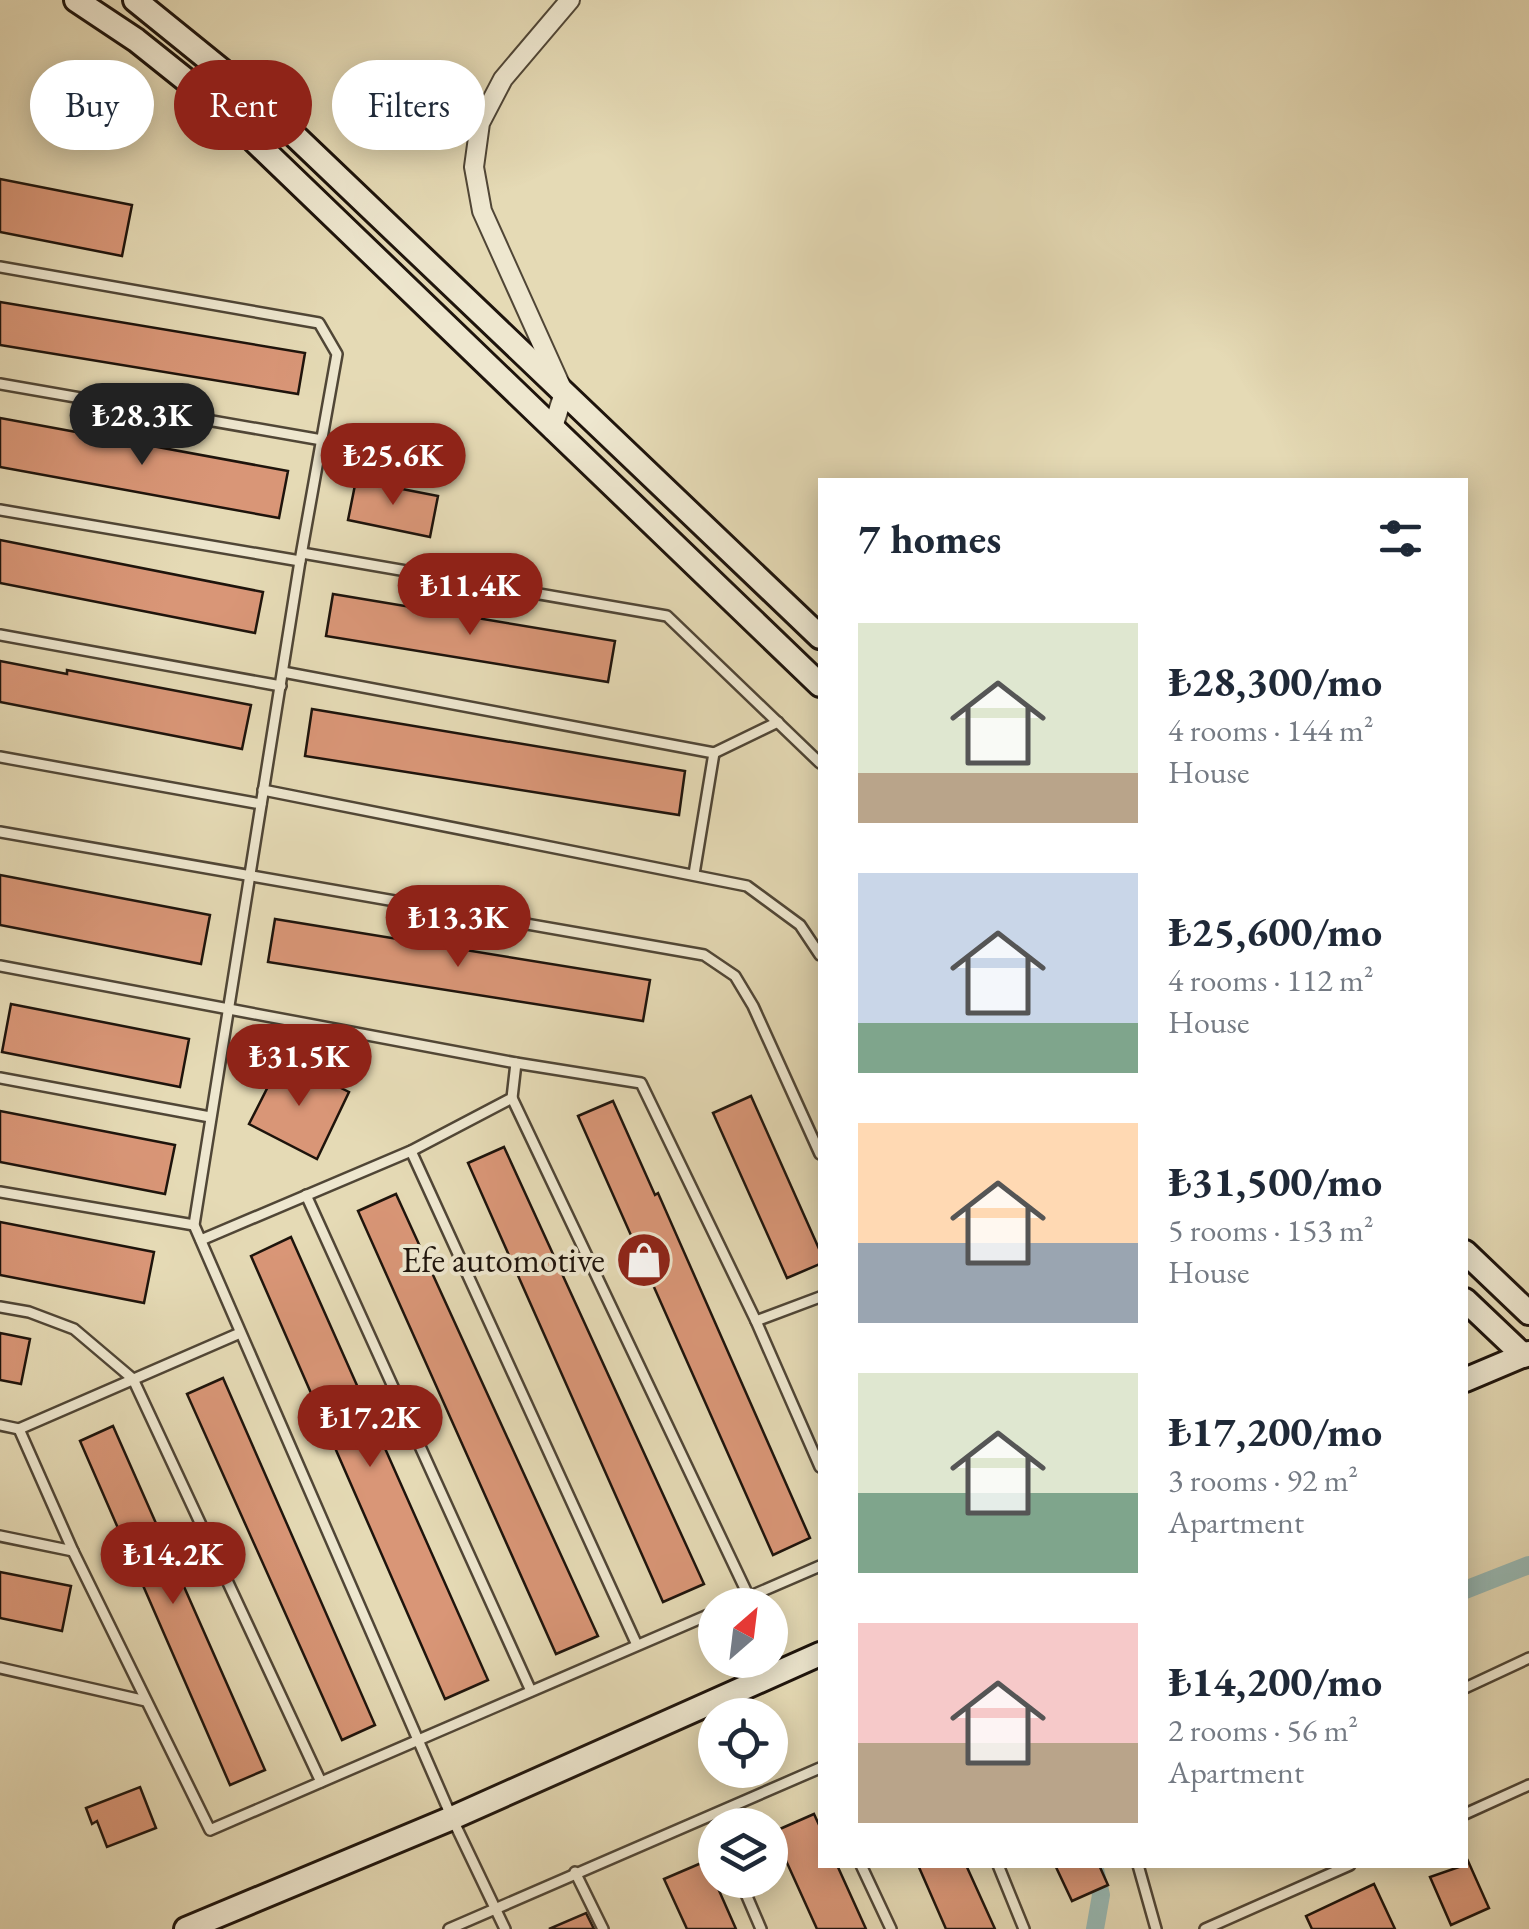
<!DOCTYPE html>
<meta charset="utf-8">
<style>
body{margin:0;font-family:"EB Garamond",serif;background:#f2f2f3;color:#1f2937;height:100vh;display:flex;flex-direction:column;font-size:38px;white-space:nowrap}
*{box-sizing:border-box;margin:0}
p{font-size:32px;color:#747a83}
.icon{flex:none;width:55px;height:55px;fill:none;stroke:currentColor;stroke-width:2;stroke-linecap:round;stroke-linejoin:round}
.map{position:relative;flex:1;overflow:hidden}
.panel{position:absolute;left:818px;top:478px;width:650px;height:1390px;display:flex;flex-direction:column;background:#fff;border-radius:0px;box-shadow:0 5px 25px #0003}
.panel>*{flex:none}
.hud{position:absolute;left:30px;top:60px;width:638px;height:90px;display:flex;gap:20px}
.needle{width:65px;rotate:28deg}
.fabs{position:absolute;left:698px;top:1588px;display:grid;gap:20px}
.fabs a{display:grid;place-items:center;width:90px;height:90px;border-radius:50%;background:#fff;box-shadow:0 5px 25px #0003;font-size:50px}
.price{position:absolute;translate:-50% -85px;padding:0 22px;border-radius:35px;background:#8f2418;color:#fff;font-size:32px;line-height:65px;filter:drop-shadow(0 2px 5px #0008)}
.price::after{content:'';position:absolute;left:50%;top:60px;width:30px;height:22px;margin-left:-15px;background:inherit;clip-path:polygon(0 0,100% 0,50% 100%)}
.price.active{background:#222;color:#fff}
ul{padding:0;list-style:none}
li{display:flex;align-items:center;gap:30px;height:250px;padding:0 40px}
li span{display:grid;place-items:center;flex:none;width:280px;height:200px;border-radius:0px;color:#555}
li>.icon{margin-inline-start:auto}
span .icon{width:120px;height:120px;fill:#fffc;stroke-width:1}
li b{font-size:42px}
h2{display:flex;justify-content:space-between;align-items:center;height:120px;padding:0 40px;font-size:42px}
.pill{padding:0 35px;border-radius:45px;background:#fff;box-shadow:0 5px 25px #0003;font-size:35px;line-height:90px}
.pill.active{background:#8f2418;color:#fff}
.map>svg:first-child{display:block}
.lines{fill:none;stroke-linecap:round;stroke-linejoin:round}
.canal{stroke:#98b9b4;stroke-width:18}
.building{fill:#d99677;stroke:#1e140c;stroke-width:2.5}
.lane-casing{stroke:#504636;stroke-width:14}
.street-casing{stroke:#504636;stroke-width:22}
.secondary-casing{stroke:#1e140c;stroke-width:28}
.lane{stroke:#eee7cf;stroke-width:9}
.street{stroke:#eee7cf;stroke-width:18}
.secondary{stroke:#eee7cf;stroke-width:22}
.labels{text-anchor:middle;stroke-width:8;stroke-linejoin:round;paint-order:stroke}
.poi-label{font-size:35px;fill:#1e140c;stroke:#eee7cf;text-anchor:end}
</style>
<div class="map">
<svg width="1529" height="1929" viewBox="0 0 1529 1929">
<rect width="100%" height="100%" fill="#e5dab5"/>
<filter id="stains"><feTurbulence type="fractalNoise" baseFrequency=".002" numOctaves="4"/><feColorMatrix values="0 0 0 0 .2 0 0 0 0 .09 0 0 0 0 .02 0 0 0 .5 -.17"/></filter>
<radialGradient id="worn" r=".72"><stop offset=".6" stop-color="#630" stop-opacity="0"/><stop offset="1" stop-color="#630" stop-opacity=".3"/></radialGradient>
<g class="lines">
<g class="canal">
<polyline points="1465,1590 1529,1565"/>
<polyline points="1094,1865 1101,1895 1095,1929"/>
</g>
</g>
<g class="building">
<polygon points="0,179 132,205 122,256 0,232"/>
<polygon points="0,302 305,353 298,394 0,345"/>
<polygon points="0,418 288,471 279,518 0,467"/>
<polygon points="356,480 438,496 430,537 348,520"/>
<polygon points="0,540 263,592 255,633 0,583"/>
<polygon points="333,594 615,641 608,682 326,636"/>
<polygon points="0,661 67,674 67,670 251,705 242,749 0,702"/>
<polygon points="312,709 685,771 679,815 305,756"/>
<polygon points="0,875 210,915 201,964 0,925"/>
<polygon points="275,919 650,980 643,1021 268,962"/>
<polygon points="11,1004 189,1039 180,1087 2,1052"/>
<polygon points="282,1059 349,1092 317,1159 249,1124"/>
<polygon points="751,1096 820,1251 820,1264 787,1278 713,1113"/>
<polygon points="613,1101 655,1195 658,1193 810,1538 773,1555 578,1116"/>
<polygon points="0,1111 175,1145 165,1194 0,1162"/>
<polygon points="504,1147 704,1584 663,1602 468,1163"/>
<polygon points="396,1194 598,1636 556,1654 358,1211"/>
<polygon points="0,1222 154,1252 144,1303 0,1275"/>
<polygon points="291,1237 488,1680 445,1699 251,1256"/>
<polygon points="0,1333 30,1339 21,1384 0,1380"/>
<polygon points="223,1378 375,1725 342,1740 187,1394"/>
<polygon points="113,1426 265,1770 230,1785 80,1441"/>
<polygon points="0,1572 71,1586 62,1631 0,1618"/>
<polygon points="140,1787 156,1828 107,1847 97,1821 92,1824 86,1808"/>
<polygon points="814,1814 820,1827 820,1865 837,1865 866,1929 817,1929 773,1832"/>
<polygon points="706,1861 736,1929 687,1929 664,1879"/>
<polygon points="1468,1861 1489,1908 1451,1925 1430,1877 1465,1865"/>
<polygon points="918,1865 966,1865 995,1929 946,1929"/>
<polygon points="1055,1865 1099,1865 1108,1885 1072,1901"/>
<polygon points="1374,1884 1395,1929 1312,1929 1306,1916"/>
<polygon points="586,1913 594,1929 549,1929"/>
</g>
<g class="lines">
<g class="lane-casing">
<g id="lane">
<polyline points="0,267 319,323 337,354 300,561 194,1225 452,1818 505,1929"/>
<polyline points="0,384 322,440"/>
<polyline points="0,510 300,561"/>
<polyline points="302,553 667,616 820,763"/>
<polyline points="0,635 281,686"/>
<polyline points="283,672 714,753 778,722"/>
<polyline points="0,757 261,804"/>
<polyline points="263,790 747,886 800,925 820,955"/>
<polyline points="0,832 704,955 735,976 753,1006 820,1154"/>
<polyline points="694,874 714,753"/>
<polyline points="0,966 516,1063 641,1083 756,1321 820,1467"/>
<polyline points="0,1078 210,1117"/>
<polyline points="512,1098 749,1597"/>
<polyline points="411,1151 637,1645"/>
<polyline points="0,1192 194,1225"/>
<polyline points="306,1195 531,1691"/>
<polyline points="201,1240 411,1151 512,1098 516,1063"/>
<polyline points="0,1307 29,1312 74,1329 133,1379 321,1782"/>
<polyline points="756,1321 820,1297"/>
<polyline points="240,1333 19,1429 73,1551 210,1830 715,1612"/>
<polyline points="0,1425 19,1429"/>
<polyline points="0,1536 73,1551"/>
<polyline points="730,1605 820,1566"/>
<polyline points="0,1668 146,1701"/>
<polyline points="1465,1688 1529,1658"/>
<polyline points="1465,1814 1529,1785"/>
<polyline points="861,1865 891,1929"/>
<polyline points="998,1865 1024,1929"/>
<polyline points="1138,1865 1156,1929"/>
<polyline points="575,1872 603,1929"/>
<polyline points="740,1880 761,1929"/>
<polyline points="449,1929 820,1768"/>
<polyline points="1205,1929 1350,1865"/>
</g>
</g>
<g class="street-casing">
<polyline id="street" points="552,430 564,393 482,211 474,167 480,123 503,79 570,0"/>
</g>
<g class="secondary-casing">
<g id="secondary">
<polyline points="76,0 136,40 216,104 820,685"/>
<polyline points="135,0 251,94 820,637"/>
<polyline points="1465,1252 1529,1313"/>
<polyline points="1465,1300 1524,1356"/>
<polyline points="1465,1380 1529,1353"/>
<polyline points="186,1929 452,1818 820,1654"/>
</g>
</g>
<use href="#lane" class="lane"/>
<use href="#street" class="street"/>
<use href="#secondary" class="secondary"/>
</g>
<defs>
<g id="shop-disc" transform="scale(2.875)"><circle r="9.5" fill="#8f2418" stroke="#eee7cf"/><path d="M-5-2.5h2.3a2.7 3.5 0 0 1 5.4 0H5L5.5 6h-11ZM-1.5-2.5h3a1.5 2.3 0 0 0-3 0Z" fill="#fff"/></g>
</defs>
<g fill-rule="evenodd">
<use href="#shop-disc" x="644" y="1260"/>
</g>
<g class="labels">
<g class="poi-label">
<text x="605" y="1272">Efe automotive</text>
</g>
</g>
<rect width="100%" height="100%" filter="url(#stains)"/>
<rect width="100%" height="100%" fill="url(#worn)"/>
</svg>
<div class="fabs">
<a><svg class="needle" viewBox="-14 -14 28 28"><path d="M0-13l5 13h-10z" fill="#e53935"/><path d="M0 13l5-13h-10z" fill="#747a83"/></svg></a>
<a><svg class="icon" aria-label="locate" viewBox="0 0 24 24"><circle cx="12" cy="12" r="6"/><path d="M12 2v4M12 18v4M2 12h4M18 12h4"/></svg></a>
<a><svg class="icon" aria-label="layers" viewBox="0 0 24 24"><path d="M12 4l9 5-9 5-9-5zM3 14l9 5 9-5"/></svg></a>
</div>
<b class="price active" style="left:142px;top:468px">₺28.3K</b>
<b class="price" style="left:393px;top:508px">₺25.6K</b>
<b class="price" style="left:470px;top:638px">₺11.4K</b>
<b class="price" style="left:458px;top:970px">₺13.3K</b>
<b class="price" style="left:299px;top:1109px">₺31.5K</b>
<b class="price" style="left:370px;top:1470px">₺17.2K</b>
<b class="price" style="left:173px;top:1607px">₺14.2K</b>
<div class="hud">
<a class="pill">Buy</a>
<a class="pill active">Rent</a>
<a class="pill">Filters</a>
</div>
<section class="panel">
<h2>7 homes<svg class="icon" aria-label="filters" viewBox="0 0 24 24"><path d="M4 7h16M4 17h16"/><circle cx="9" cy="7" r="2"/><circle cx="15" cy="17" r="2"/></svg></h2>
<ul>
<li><span style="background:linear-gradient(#dfe7d0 75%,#b9a48a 0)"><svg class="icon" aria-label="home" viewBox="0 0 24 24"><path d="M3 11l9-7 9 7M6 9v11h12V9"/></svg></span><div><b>₺28,300/mo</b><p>4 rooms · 144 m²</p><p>House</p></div></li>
<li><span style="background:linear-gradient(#c9d6e8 75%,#7fa58c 0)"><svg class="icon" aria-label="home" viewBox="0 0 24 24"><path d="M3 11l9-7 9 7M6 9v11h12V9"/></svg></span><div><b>₺25,600/mo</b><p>4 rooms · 112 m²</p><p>House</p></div></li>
<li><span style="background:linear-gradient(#ffd9b3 60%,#9aa5b1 0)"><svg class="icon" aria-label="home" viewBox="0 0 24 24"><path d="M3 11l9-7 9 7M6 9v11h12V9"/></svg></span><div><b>₺31,500/mo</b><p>5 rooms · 153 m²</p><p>House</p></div></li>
<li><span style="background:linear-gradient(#dfe7d0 60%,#7fa58c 0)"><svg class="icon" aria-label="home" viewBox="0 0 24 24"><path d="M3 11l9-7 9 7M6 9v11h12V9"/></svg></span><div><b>₺17,200/mo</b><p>3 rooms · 92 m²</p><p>Apartment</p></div></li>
<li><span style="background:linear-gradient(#f6c9c9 60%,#b9a48a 0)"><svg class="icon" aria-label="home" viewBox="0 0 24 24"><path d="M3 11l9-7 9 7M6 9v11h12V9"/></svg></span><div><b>₺14,200/mo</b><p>2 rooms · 56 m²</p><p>Apartment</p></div></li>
</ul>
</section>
</div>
